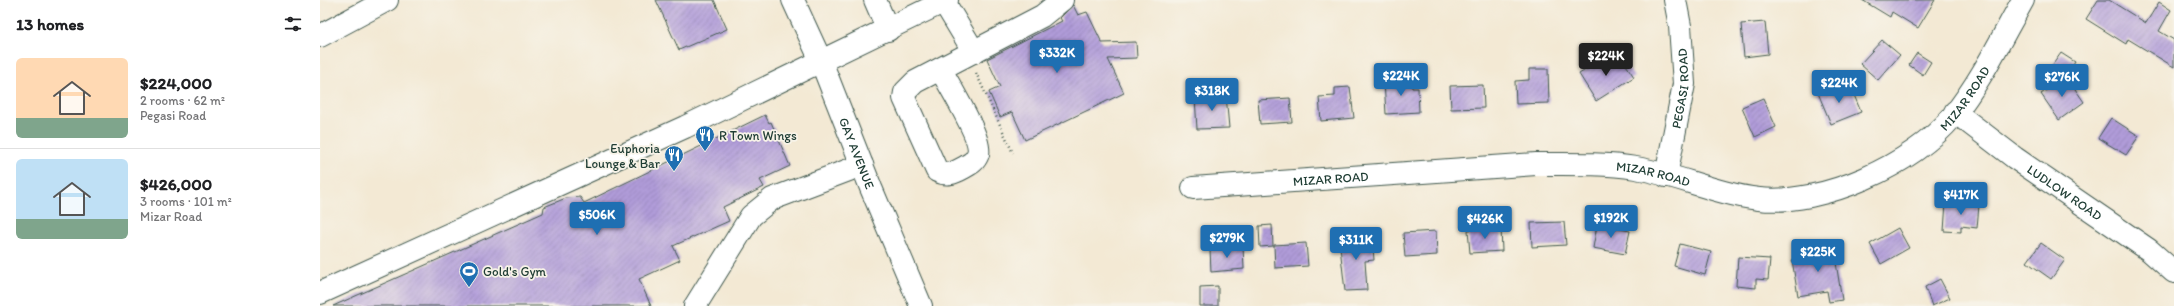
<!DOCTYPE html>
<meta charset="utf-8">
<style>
body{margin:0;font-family:Itim,sans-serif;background:#f6f6f6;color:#202124;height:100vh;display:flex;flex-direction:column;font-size:15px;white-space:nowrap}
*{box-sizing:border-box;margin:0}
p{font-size:13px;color:#757577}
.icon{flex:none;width:22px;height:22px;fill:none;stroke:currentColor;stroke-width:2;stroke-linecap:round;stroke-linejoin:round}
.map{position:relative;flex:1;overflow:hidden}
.side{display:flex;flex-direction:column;background:#fff;width:320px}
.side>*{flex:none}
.price{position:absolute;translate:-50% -34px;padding:0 9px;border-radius:4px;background:#1f6fb2;color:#fff;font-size:13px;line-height:26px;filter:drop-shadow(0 1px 2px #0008)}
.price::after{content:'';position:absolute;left:50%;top:24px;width:12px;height:9px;margin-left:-6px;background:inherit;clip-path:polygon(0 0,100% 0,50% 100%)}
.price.active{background:#222;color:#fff}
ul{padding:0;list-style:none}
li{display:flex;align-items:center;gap:12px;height:100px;padding:0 16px}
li+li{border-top:1px solid #e0e0e0}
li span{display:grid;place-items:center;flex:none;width:112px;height:80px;border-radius:6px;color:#555}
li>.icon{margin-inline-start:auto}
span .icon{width:48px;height:48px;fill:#fffc;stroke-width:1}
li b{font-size:17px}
h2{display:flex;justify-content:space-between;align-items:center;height:48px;padding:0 16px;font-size:17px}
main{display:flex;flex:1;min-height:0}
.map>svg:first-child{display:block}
.building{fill:url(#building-hatch)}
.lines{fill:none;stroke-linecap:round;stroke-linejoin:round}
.minor-casing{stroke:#3f574c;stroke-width:24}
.path{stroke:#3f574c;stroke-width:2.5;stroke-dasharray:1 3;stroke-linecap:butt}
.minor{stroke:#fff;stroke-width:22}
.labels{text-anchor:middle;stroke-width:3.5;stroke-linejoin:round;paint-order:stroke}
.street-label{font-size:13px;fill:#1f3d34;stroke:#f7f3e8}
.poi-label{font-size:13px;fill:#1f3d34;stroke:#f7f3e8;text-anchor:start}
</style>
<main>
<section class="side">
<h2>13 homes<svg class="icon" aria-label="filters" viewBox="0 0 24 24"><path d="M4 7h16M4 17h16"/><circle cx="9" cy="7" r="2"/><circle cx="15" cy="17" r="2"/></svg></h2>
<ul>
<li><span style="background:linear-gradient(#ffd9b3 75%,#7fa58c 0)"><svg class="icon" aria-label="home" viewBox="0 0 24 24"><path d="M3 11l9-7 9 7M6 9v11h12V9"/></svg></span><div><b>$224,000</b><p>2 rooms · 62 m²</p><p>Pegasi Road</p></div></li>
<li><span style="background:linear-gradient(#bfe0f5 75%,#7fa58c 0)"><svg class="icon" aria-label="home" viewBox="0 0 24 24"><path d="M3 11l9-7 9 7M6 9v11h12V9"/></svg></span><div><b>$426,000</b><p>3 rooms · 101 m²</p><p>Mizar Road</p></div></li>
</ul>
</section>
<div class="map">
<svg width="1854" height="306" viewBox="0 0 1854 306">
<defs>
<pattern id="building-hatch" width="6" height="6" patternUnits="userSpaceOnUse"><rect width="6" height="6" fill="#b09bd9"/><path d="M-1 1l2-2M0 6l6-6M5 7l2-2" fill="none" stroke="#8f80b1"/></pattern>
</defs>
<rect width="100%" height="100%" fill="#f7f3e8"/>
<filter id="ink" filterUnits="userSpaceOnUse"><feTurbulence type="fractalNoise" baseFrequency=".025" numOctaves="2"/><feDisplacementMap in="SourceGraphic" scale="8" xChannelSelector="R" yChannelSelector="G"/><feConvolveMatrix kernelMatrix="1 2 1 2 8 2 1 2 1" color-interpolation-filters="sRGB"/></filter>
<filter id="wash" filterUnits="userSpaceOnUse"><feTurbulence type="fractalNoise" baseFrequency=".012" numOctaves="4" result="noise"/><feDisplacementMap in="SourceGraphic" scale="16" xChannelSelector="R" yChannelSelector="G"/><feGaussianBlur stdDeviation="0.9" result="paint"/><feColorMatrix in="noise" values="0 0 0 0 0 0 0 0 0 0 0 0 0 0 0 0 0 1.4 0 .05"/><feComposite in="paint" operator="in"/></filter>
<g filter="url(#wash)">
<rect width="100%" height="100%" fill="#f3e9d4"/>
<g id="blocks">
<g class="building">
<polygon points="336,0 394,0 407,29 359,50"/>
<polygon points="1542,0 1615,0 1598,28 1572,12 1570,17"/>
<polygon points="1778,0 1789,0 1826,23 1839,2 1851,10 1839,31 1854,40 1854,67 1808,39 1806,44 1766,19"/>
<polygon points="753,5 758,15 767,12 782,43 816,42 817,58 788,59 804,93 705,140 692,112 680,117 669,92 680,87 667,59 742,21 740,18"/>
<polygon points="1445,22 1448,54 1424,57 1421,24"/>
<polygon points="1562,40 1580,55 1558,80 1540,64"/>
<polygon points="1597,53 1611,62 1603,75 1589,65"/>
<polygon points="1741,53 1755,62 1746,76 1731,67"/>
<polygon points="1301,57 1314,77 1276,101 1259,74 1285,58 1289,65"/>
<polygon points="1209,69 1228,69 1229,103 1196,104 1195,81 1209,80"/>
<polygon points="1746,76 1764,102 1739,120 1721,94"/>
<polygon points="1091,79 1092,88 1098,88 1099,112 1066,114 1064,81"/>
<polygon points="1163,85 1164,108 1131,109 1130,86"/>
<polygon points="1030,87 1034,118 1001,121 999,97 1015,96 1015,88"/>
<polygon points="1511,87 1513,91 1520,87 1523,93 1532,90 1541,112 1511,124 1498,93"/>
<polygon points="906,95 909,128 877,129 875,97"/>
<polygon points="970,98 972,122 940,124 938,100"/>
<polygon points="1443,98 1456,127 1435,137 1422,107"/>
<polygon points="445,115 449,123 451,122 470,166 440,180 444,187 403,207 409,221 353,246 360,260 319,279 331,306 13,306 223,213 224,207 246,198 260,197 264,203"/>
<polygon points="1791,118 1819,136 1806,155 1778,138"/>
<polygon points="1626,202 1659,205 1657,228 1641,226 1641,232 1624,231"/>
<polygon points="1244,222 1246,245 1212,247 1211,223"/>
<polygon points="952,225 953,246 940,247 939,226"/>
<polygon points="1277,225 1310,231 1305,254 1273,248"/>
<polygon points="1181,228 1182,251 1150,253 1148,230"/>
<polygon points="1578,228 1589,248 1561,264 1550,244"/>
<polygon points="1116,231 1117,255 1085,257 1083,233"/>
<polygon points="1052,236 1054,260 1045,261 1047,290 1025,291 1019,238"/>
<polygon points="986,243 988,266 955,268 954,245"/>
<polygon points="1721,243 1745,260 1731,279 1707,262"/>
<polygon points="1360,244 1391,252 1385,275 1354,266"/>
<polygon points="1513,244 1522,300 1509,302 1507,291 1478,296 1472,260 1482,258 1481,250"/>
<polygon points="923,246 924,269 891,272 890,248"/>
<polygon points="1418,257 1450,259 1448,280 1436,279 1436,288 1416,286"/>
<polygon points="1620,279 1630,298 1612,306 1605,287"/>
<polygon points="898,286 898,306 880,306 880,287"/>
</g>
</g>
</g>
<g filter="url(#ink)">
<use href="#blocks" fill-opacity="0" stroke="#3f574c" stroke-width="1"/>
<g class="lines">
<g class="minor-casing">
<g id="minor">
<path id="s1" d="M473 0 501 61 551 188 601 306"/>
<polyline points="555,0 568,30"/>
<polyline points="624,2 654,52"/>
<polyline points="0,36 67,0"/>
<path d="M621 70C629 85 663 140 658 154 655 162 650 164 643 168 634 173 627 176 617 171L584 98 585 92 595 82 722 16 742 0"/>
<path id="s2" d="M1635 112 1695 158 1829 250 1854 272"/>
<path id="s3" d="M1346 176 1364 84 1360 26 1355 0"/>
<path id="s4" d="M873 188 1216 164C1249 164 1283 163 1316 168 1358 175 1396 194 1439 199 1502 206 1593 165 1633 116 1661 81 1681 39 1703 0"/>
<polyline points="0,293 365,127 627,0"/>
<polyline points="375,306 431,216 452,199 542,165"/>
</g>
</g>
<polyline class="path" points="656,73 693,153"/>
<use href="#minor" class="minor"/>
</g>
</g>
<defs>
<g id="restaurant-pin" transform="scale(1)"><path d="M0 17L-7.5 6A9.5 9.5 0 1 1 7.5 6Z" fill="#1f6fb2" stroke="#f7f3e8"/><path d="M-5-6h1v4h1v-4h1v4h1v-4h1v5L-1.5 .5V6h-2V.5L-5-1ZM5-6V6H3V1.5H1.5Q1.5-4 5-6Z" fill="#fff"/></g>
<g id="stadium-pin" transform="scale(1)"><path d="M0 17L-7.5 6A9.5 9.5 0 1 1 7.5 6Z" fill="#1f6fb2" stroke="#f7f3e8"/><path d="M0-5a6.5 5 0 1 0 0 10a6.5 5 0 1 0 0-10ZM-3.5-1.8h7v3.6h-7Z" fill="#fff"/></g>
</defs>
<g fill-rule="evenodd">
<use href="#restaurant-pin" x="385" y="135"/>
<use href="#restaurant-pin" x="354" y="155"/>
<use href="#stadium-pin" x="149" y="271"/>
</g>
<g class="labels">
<g class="street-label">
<text dy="5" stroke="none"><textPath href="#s3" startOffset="89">PEGASI ROAD</textPath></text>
<text dy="5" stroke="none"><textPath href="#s4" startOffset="810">MIZAR ROAD</textPath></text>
<text dy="5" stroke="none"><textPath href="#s1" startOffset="166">GAY AVENUE</textPath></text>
<text dy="5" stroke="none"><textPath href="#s4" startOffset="462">MIZAR ROAD</textPath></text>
<text dy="5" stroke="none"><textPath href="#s4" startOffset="138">MIZAR ROAD</textPath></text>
<text dy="5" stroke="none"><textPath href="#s2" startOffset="136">LUDLOW ROAD</textPath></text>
</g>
<g class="poi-label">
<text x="399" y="140">R Town Wings</text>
<text x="340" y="153" text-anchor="end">Euphoria<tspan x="340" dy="15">Lounge &amp; Bar</tspan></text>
<text x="163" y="276">Gold's Gym</text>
</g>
</g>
</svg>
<b class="price" style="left:737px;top:74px">$332K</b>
<b class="price active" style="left:1286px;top:77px">$224K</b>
<b class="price" style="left:1081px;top:97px">$224K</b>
<b class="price" style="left:1742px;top:98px">$276K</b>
<b class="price" style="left:1519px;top:104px">$224K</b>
<b class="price" style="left:892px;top:112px">$318K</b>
<b class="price" style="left:1641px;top:216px">$417K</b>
<b class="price" style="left:277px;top:236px">$506K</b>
<b class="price" style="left:1291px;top:239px">$192K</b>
<b class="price" style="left:1165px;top:240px">$426K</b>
<b class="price" style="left:907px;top:259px">$279K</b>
<b class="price" style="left:1036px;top:261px">$311K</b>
<b class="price" style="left:1498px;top:273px">$225K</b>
</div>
</main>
